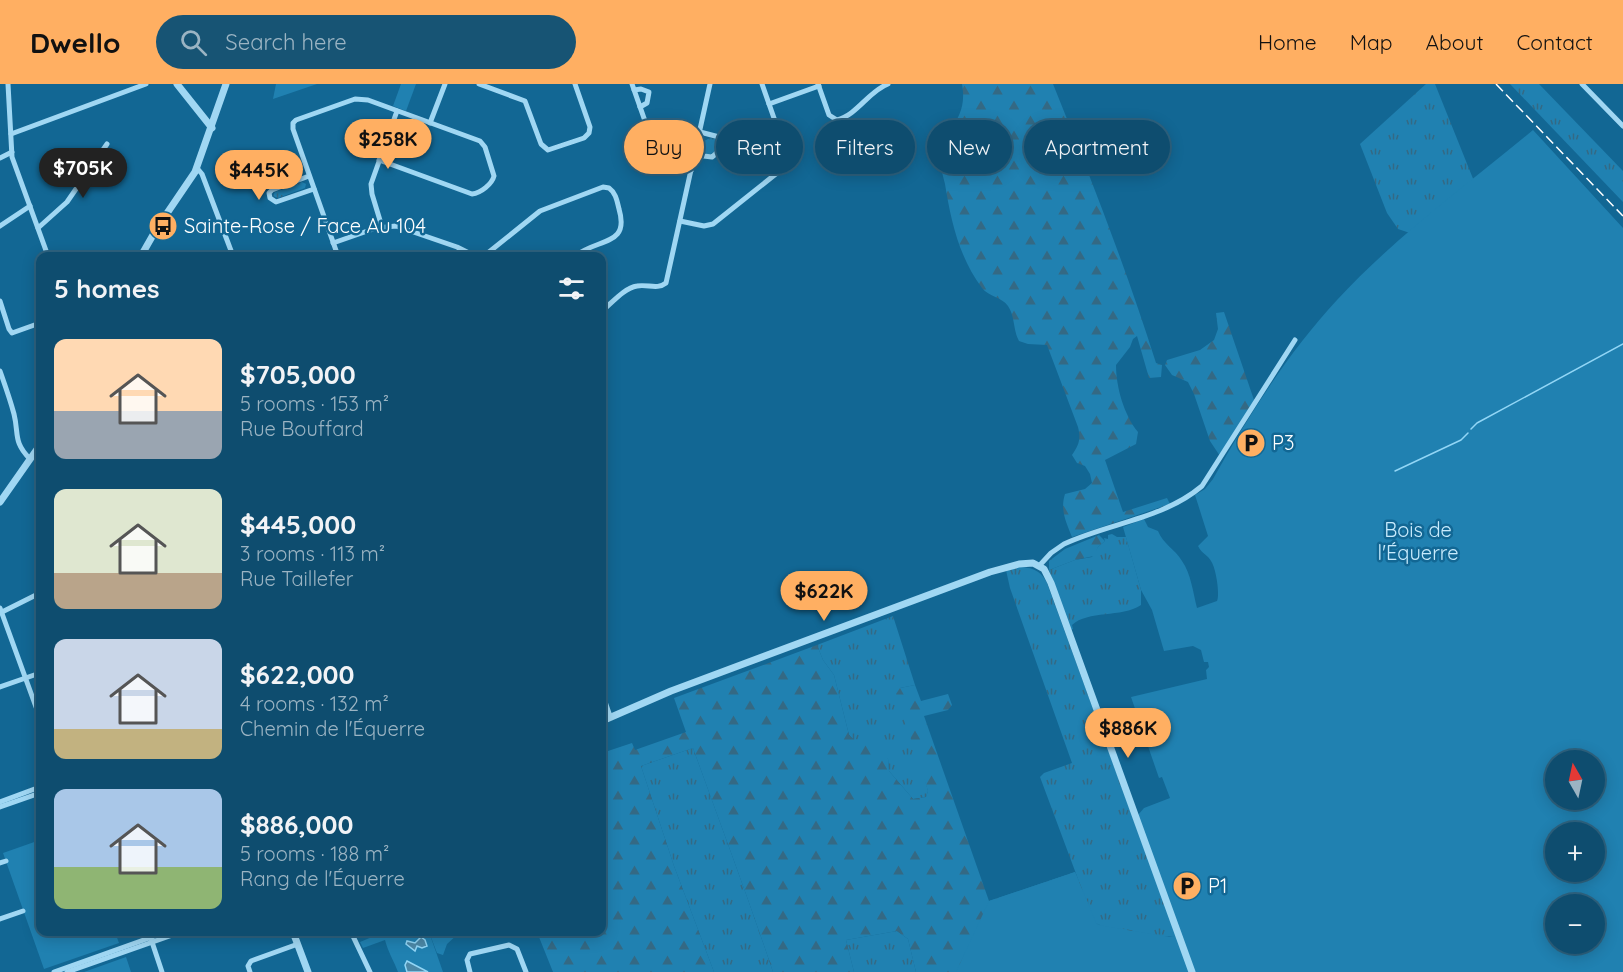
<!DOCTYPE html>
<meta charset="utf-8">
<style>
body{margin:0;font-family:Quicksand,sans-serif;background:#175474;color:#f1f3f6;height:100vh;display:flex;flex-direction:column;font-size:22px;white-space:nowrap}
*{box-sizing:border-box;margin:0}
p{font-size:20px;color:#9bb4c3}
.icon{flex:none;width:33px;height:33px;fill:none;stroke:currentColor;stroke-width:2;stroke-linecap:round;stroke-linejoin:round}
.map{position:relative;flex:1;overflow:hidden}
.details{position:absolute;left:36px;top:168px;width:570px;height:684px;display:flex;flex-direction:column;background:#0e4d6f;border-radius:12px;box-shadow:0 3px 15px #0003,0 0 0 2px #2e6482}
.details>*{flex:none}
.banner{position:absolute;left:624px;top:36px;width:570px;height:54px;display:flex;gap:12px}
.needle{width:39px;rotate:351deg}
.buttons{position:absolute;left:1545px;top:666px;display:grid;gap:12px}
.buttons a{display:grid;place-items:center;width:60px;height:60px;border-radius:50%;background:#0e4d6f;box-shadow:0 3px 15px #0003,0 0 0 2px #2e6482;font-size:30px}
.price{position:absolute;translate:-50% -51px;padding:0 14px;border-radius:21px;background:#ffaf62;color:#111;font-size:20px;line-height:39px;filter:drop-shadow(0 2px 3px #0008)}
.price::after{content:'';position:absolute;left:50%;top:36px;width:18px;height:14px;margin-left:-9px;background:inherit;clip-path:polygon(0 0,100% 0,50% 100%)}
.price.active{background:#222;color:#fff}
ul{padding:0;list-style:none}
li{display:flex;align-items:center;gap:18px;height:150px;padding:0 18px}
li span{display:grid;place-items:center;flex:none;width:168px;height:120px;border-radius:12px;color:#555}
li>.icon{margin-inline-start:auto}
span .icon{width:72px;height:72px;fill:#fffc;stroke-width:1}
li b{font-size:26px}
h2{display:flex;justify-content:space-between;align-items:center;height:72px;padding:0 18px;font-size:26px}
.chip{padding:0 21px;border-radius:27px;background:#0e4d6f;box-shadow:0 3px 15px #0003,0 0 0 2px #2e6482;font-size:21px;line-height:54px}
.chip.active{background:#ffaf62;color:#111}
header{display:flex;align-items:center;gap:36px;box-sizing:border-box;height:84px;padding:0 30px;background:#ffaf62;color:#111}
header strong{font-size:28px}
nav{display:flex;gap:33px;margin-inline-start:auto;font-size:21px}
.search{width:420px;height:54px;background:#175474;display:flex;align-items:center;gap:15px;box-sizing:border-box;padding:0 21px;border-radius:33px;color:#9bb4c3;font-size:22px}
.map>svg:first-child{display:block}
.grass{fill:url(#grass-tufts)}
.forest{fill:url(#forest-firs)}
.green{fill:#2081b1;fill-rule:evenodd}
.water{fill:#4c88a7;stroke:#92d6f6;stroke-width:1.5}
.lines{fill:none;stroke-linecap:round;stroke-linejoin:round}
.stream{stroke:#92d6f6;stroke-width:1.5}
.minor{stroke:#a0d7f3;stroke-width:5}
.tertiary{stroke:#a0d7f3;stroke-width:7}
.rail{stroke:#fff;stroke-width:1.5;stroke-dasharray:10 4.5;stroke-linecap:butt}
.labels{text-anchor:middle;stroke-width:5;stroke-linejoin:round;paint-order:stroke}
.poi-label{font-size:20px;fill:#fff;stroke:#126794;text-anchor:start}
.park-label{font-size:20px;fill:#c8ebfd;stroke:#126794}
</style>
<header>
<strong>Dwello</strong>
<div class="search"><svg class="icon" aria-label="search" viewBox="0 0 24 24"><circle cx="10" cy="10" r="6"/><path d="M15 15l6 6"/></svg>Search here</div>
<nav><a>Home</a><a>Map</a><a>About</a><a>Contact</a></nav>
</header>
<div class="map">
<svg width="1623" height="888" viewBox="0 0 1623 888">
<defs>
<pattern id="grass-tufts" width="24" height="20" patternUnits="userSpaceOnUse" patternTransform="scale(1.5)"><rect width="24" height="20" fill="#2081b1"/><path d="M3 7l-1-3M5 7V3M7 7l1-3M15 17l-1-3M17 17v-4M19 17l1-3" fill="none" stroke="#346984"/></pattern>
<pattern id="forest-firs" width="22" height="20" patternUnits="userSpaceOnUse" patternTransform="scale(1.5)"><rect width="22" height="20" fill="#2081b1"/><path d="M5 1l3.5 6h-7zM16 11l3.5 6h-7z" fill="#346984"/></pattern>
</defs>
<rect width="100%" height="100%" fill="#126794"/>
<g class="grass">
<polygon points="1426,0 1435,0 1486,127 1410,149 1398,145 1387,129 1360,60"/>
<polygon points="1510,0 1539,0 1623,87 1623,118"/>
<polygon points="710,54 720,56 723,61 711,70 706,70 702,63 704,57"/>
<polygon points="302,98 306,100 305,104 278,114 273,112 275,108"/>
<path d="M1112 450 1117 453H1126L1141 506V521C1121 534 1088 526 1072 541L1073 545 1070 546 1049 486 1075 476 1092 473 1098 463 1105 457 1104 454 1108 455V451Z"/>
<path d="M1016 483C1030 483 1040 485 1047 499L1176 852C1165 855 1103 845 1094 838L1040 693 1044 689 1072 679 1010 504 1006 486Z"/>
<polygon points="893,532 915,601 900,604 928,707 926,713 913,715 889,687 888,675 853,655 849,651 834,591 823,576 817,561"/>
<path d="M693 664C720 739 748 813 773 888H714L674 782 641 682Z"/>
<polygon points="897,847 908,855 916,888 854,888 846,856"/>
</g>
<g class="forest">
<path d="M962 0H1053C1090 92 1126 184 1156 279L1162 281 1161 293 1149 294 1137 252 1133 255 1130 263 1116 281C1116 303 1124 331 1138 348L1136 360 1105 376 1123 428 1167 414 1170 420 1072 453C1066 438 1060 426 1065 410L1085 405 1092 399 1090 390 1085 382 1077 379 1072 371C1079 361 1081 355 1078 343L1047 261 1028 260 1019 257C1013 246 1015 232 1008 222 1002 213 989 213 982 204 959 173 951 137 945 100 943 92 940 81 940 73 941 44 969 39 962 0Z"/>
<polygon points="1224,228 1254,316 1220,372 1210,357 1194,310 1188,298 1172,291 1165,281 1167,276 1200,266 1214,256 1218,245 1216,229"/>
<polygon points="1099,451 1105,457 1098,463 1094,472 1075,476 1049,486 1049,477 1065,465"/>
<path d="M817 561 823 576 834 591 849 651 853 655 878 658 888 675 889 687 913 715 926 713 928 707 896 610 900 604 915 601 921 617 948 610 952 621 948 626 924 632 989 817 1075 788 1097 840 1169 853 1176 852 1189 888H916L908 855 897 847 846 856 854 888H773C748 813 720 739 693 664L641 682 674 782 714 888H553L537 848H602V669L632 659 635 666 686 648 674 614Z"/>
<polygon points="429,848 460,848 447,860 443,871 437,869"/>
</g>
<g class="green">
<polygon points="276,0 317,0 273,15"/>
<polygon points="401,0 416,0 406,27 393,22"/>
<path d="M1533 46 1623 144V888H956L989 817 1075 788 1097 841 1169 853 1176 852 1138 731 1144 724 1170 714 1162 693 1159 694 1131 613 1207 595 1206 586 1209 583 1208 578H1204L1201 566 1193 562 1164 567 1152 526 1141 506 1123 443 1144 435 1148 443 1158 447C1163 460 1175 465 1182 477 1191 490 1193 508 1197 524L1217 517C1220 510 1216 484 1211 477 1208 471 1202 470 1198 462L1208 452 1195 411 1205 405 1213 395C1248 332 1288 269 1337 216 1395 153 1467 101 1533 46ZM1556 676H1594V716H1556ZM1556 748H1594V788H1556ZM1556 820H1594V860H1556Z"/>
<polygon points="40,756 40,848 115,848 119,859 44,885 3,769"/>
<path d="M384 848H429L443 888H398C394 877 388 868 385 856L363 864 360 858Z"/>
<polygon points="126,873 131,888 84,888"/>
</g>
<g class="water">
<polygon points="421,853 425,856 427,862 422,864 417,862 415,867 406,860 407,857 415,859"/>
<polygon points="407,877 428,888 407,888 405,881"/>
</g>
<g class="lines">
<g class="stream">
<polyline points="1471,345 1477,339 1623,260"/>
<polyline points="1395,387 1461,356 1468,349"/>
</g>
<g class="minor">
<polyline points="8,0 12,73 48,172"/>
<polyline points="479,0 525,17 541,60 548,66 584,54 589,49 590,43 575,0"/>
<polyline points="632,0 659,77 665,81 691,87"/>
<path d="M818 0 829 31 837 36C857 31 869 7 888 0"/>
<polyline points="1582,0 1623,42"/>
<polyline points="634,6 641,5 649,8 647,19 640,23"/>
<polyline points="769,20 819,2"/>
<polyline points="430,39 445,0"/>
<polyline points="11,50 146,0"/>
<polyline points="695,71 712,73 726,61 723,54 700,48"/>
<polyline points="0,74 12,68"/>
<polyline points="197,84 202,90 233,172"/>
<polyline points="309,92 272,106 269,109 270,114 276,118 314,105"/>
<polyline points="680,137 704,142 713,140 787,81 788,74 762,0"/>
<polyline points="0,142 30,122"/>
<polyline points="382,143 372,110 371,100 397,27"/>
<polyline points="38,144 67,118 107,60"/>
<polyline points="333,159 376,144 396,142 457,163 475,172"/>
<path d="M338 172 293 45V39L296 36 355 15 368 16 480 57 485 63 494 92C492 100 481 109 472 110L379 76"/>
<path d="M484 172 540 127 603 103 609 104C616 109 617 117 619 125 630 162 598 154 575 172"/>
<polyline points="0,217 9,245 12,249 40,239"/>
<polyline points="40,219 38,222 40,230"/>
<path d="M602 227C612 219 624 204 637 202 648 200 657 206 666 199L710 0"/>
<path d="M0 287C5 301 10 315 14 330 19 350 13 358 30 375"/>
<path d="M1039 482 1051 469 1064 460C1109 439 1163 435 1202 402L1295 256"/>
<polyline points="0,524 40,634"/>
<polyline points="2,528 40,509"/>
<polyline points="0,603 40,589"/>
<polyline points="602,609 610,632"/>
<polyline points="0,718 40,703"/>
<polyline points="0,723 40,709"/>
<polyline points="0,779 6,777"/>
<polyline points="0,835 23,827"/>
<polyline points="351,848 370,888"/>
<polyline points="151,855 162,888"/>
<polyline points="54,888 166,848"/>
<polyline points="67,888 181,848"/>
<polyline points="250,888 248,882 251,877 298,860"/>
<polyline points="470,888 467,876 470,870 509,861 517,865 526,888"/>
</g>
<g class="tertiary">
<polyline points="177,0 212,44"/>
<polyline points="141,172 157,144 195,88 226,0"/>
<polyline points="0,418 40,361"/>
<polyline points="602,637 671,607 990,488 1019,480 1033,479 1044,485 1051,499 1192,888"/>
<polyline points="293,848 308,888"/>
</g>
<polyline class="rail" points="1496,0 1623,132"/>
</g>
<defs>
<g id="bus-disc" transform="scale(1.5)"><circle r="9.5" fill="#ffaf62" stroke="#126794"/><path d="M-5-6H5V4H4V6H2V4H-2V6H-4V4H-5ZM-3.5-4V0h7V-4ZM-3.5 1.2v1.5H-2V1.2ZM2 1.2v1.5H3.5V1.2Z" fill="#111"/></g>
<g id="parking-disc" transform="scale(1.5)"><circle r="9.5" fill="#ffaf62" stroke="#126794"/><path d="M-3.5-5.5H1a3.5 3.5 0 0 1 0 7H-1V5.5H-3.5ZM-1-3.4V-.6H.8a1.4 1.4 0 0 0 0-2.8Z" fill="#111"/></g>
</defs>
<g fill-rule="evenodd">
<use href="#bus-disc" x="163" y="142"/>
<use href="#parking-disc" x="1251" y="359"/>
<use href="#parking-disc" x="1187" y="802"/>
</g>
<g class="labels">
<g class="poi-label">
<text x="184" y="149">Sainte-Rose / Face Au 104</text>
<text x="1272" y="366">P3</text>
<text x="1208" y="809">P1</text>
</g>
<g class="park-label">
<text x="1418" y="453">Bois de<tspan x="1418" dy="23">l'Équerre</tspan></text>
</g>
</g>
</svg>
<div class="buttons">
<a><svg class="needle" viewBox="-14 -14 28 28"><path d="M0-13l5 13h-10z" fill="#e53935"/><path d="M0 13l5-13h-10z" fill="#9bb4c3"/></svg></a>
<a>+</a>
<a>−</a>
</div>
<b class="price" style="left:388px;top:86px">$258K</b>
<b class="price active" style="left:83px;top:115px">$705K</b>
<b class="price" style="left:259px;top:117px">$445K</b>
<b class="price" style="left:824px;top:538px">$622K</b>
<b class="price" style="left:1128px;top:675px">$886K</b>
<div class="banner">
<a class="chip active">Buy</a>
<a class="chip">Rent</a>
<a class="chip">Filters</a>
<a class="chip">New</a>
<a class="chip">Apartment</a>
</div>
<section class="details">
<h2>5 homes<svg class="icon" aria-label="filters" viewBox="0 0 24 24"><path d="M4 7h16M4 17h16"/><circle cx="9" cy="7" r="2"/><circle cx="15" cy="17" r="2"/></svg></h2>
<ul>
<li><span style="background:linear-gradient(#ffd9b3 60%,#9aa5b1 0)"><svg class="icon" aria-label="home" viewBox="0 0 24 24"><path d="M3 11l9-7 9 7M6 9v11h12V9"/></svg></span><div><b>$705,000</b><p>5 rooms · 153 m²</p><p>Rue Bouffard</p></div></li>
<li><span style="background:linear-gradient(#dfe7d0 70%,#b9a48a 0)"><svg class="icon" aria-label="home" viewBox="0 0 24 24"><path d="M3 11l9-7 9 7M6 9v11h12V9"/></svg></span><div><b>$445,000</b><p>3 rooms · 113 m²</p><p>Rue Taillefer</p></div></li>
<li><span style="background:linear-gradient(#c9d6e8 75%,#c2b280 0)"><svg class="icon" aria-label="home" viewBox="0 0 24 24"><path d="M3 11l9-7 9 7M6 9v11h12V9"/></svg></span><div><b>$622,000</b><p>4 rooms · 132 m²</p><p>Chemin de l'Équerre</p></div></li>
<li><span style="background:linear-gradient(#a9c7e8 65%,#8fb573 0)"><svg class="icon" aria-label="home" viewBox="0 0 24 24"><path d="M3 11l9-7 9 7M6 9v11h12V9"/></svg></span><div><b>$886,000</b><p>5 rooms · 188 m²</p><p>Rang de l'Équerre</p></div></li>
</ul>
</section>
</div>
